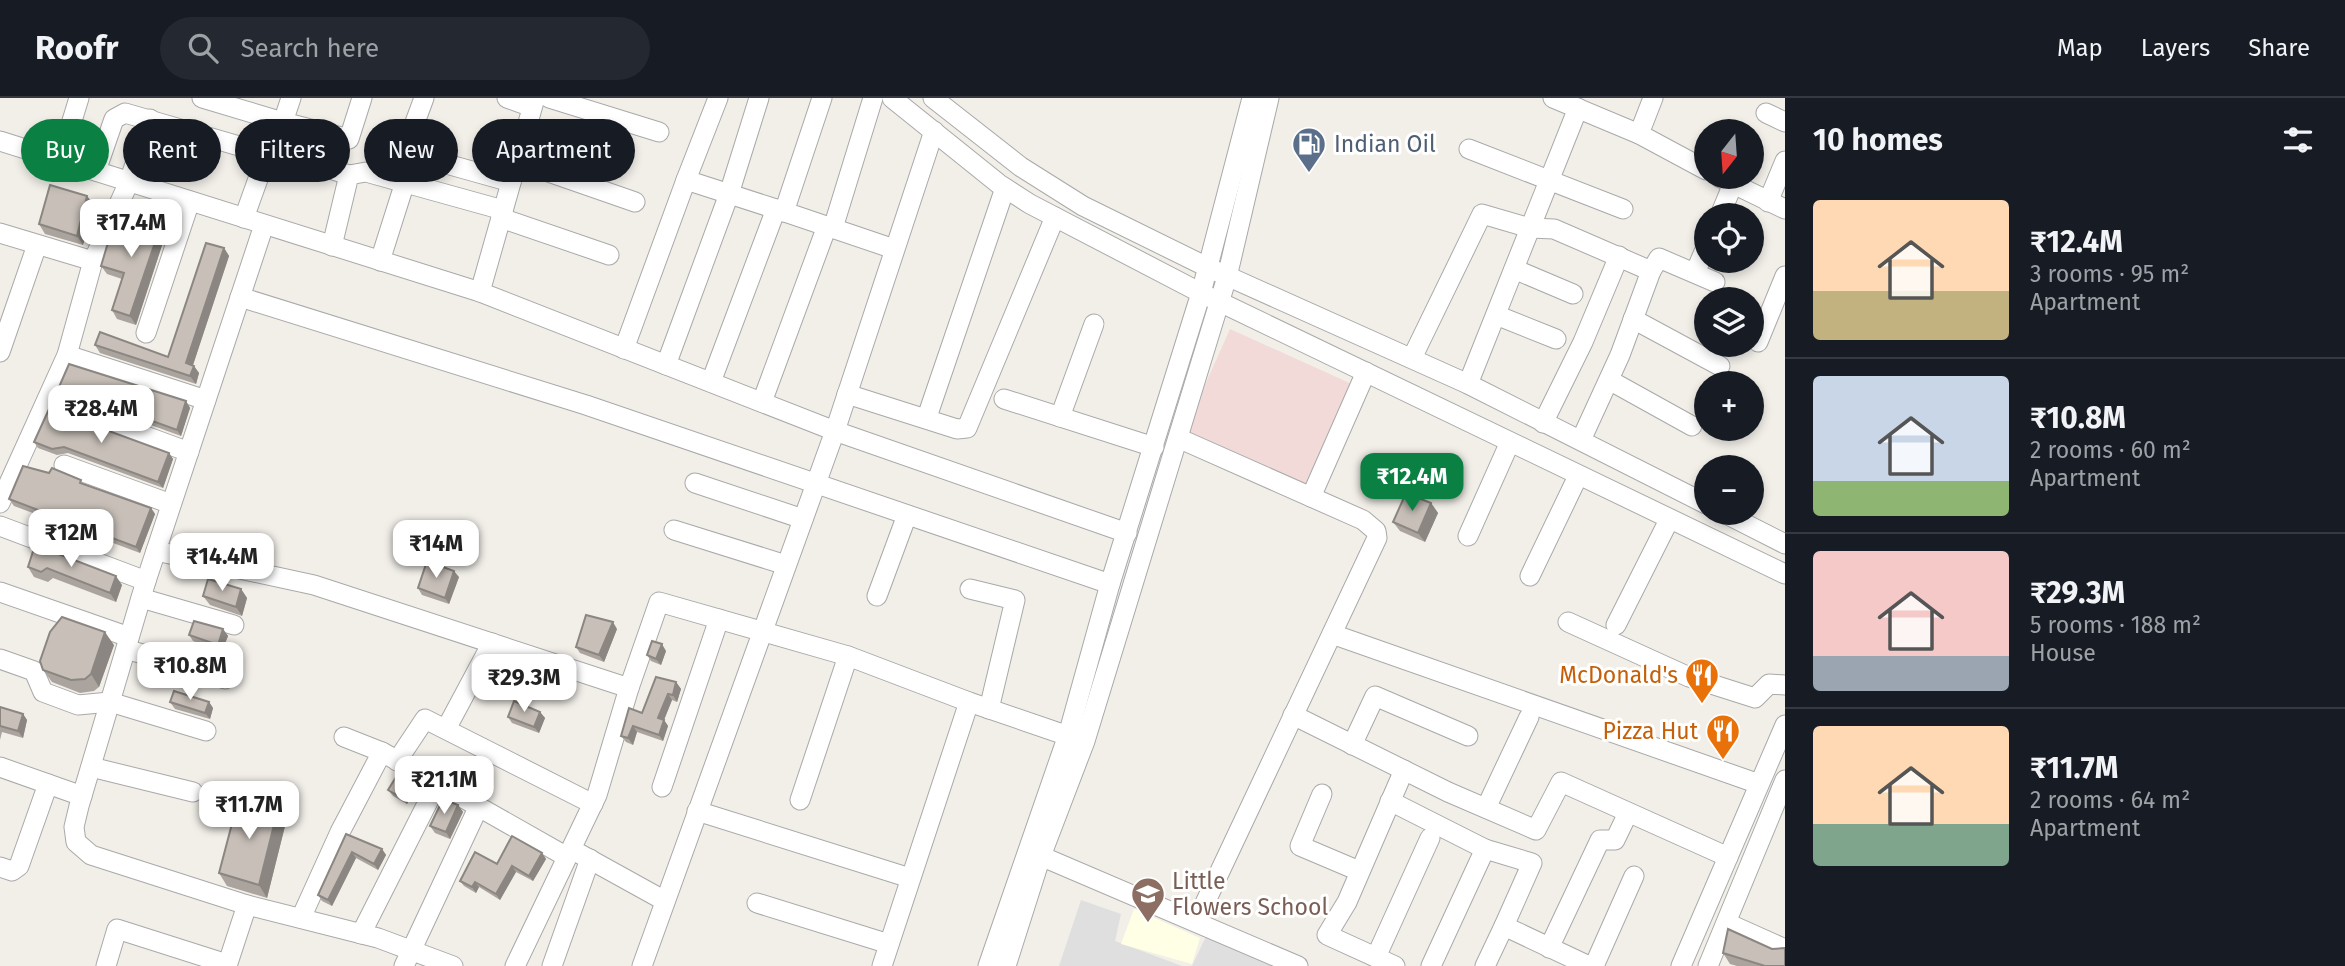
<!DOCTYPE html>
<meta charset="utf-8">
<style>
body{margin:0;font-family:"Fira Sans",sans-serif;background:#242831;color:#f1f3f6;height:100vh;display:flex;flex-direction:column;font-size:26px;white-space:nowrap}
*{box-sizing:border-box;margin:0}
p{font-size:23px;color:#9ea1a6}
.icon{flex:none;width:38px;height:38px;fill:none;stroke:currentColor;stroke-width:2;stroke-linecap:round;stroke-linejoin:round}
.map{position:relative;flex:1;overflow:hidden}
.drawer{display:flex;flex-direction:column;background:#171b24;width:560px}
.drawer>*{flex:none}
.hud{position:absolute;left:21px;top:21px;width:665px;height:63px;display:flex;gap:14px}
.needle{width:46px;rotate:197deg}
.controls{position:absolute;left:1694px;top:21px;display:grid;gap:14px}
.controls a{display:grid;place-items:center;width:70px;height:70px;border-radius:50%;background:#171b24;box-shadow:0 4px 10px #0003;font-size:35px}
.price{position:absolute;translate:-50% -60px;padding:0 16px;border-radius:14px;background:#fff;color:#222;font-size:23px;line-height:46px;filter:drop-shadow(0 2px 4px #0008)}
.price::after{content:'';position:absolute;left:50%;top:42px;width:21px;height:16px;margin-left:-10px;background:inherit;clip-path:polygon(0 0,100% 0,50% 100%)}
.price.current{background:#0b8043;color:#fff}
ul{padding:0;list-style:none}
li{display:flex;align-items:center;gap:21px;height:175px;padding:0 28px}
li+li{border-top:2px solid #363941}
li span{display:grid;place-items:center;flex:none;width:196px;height:140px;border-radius:7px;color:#555}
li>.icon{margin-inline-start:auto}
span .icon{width:84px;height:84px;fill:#fffc;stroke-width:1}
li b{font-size:30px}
h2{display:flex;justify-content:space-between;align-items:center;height:84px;padding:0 28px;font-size:30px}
.pill{padding:0 24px;border-radius:32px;background:#171b24;box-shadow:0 4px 10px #0003;font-size:24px;line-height:63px}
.pill.current{background:#0b8043;color:#fff}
header{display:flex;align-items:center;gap:42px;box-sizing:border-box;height:98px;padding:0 35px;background:#171b24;border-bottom:2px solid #363941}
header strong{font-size:33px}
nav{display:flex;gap:38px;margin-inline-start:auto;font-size:24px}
.search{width:490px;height:63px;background:#242831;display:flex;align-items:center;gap:18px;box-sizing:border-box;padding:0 24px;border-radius:38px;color:#9ea1a6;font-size:26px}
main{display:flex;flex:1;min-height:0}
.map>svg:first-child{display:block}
.residential{fill:#e0dfdf}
.commercial{fill:#f2dad9}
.education{fill:#ffffe5}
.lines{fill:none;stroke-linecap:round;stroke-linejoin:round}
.minor-casing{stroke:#a9a9a9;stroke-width:21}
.minor{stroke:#fff;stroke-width:19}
.wall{fill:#aba49e}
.shaded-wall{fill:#8b8681}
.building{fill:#c7bfb8;stroke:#8b8681;stroke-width:2}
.labels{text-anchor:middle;stroke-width:6;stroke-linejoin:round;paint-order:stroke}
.service-label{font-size:23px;fill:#4e5e75;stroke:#fff;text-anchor:start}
.food-label{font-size:23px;fill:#c56008;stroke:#fff;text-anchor:end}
.education-label{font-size:23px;fill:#785e54;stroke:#fff;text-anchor:start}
</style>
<header>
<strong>Roofr</strong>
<div class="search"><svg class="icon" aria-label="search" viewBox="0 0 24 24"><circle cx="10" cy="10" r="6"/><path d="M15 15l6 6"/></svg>Search here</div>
<nav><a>Map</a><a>Layers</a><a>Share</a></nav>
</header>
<main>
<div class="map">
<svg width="1785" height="868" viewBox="0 0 1785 868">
<rect width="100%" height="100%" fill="#f2efe9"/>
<g class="residential">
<polygon points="1081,802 1121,816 1115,843 1182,868 1059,868"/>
<polygon points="1208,834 1282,868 1192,868"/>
</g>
<polygon class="commercial" points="1230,231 1354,287 1307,392 1183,336"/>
<polygon class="education" points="1134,811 1200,840 1192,866 1121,846"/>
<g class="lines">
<g class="minor-casing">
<g id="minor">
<polyline points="202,0 283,24 291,0"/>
<polyline points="507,0 532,9"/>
<polyline points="549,0 659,34"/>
<polyline points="718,0 686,82 776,111"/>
<polyline points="892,0 999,86 1030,106 1201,195 1785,476"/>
<polyline points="933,0 1021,69 1083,108 1207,169 1468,286 1706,406"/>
<polyline points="1553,0 1639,36 1706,72"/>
<polyline points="1766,15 1785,24"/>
<polyline points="414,27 424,0"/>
<polyline points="1639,36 1653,0"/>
<polyline points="0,43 480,194 835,333 1127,435"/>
<polyline points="1469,51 1623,111"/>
<polyline points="407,55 511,84"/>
<polyline points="60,62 79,0"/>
<polyline points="517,63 635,104"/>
<polyline points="96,73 114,21 125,15 267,56 283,24 349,41 362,0"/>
<polyline points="1719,79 1785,111"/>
<polyline points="1768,104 1785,63"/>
<polyline points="784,114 822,0"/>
<polyline points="1720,117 1733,86"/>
<polyline points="244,120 267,56 298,61 349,77"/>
<polyline points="501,120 609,157"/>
<polyline points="264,127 146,483 79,708 74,729 76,744 91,757 247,807 378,840 453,868"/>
<polyline points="833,130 873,0"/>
<polyline points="0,135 93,163"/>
<polyline points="332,148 349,77 366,74 503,112"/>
<polyline points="380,163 405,84"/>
<polyline points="1514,171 1573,196"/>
<polyline points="1651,173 1659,160 1715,184"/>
<polyline points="1695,175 1706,149"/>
<polyline points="480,194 535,0"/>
<polyline points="240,199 586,307 1110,486"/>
<polyline points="1496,217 1556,241"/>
<polyline points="1633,221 1720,268"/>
<polyline points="146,235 190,103"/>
<polyline points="1758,244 1785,178"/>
<polyline points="624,251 686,82"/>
<polyline points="0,254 37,147"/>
<polyline points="67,257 206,302"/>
<polyline points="1412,260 1482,116 1530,130 1554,131 1651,173 1620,257 1581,342"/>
<polyline points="666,267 729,96 759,0"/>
<polyline points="1609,282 1692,328"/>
<polyline points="711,284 776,111 894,151"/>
<polyline points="1468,286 1578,10"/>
<polyline points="847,296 957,331 967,330 1055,119"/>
<polyline points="1004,301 1154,349"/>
<polyline points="47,302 189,354"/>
<polyline points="762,304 827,128"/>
<polyline points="927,319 1005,90"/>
<polyline points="1060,319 1094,226"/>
<polyline points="1543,325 1583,244 1619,158"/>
<polyline points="1178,340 1363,422 1376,433 1377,440 1197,822"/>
<polyline points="64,367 171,406"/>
<polyline points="695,385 803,421"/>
<polyline points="1311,399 1366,274"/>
<polyline points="0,405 67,257 93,163 129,84 150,21"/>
<polyline points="1724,415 1785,446"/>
<polyline points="0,428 146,483"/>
<polyline points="674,432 786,467"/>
<polyline points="1468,438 1510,344"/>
<polyline points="156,453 314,487 629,590 597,697 515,868"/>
<polyline points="1530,478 1578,378"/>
<polyline points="970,491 1015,502 989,611"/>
<polyline points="0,494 129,539"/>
<polyline points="877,498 907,417"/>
<polyline points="141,500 234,527"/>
<polyline points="1568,524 1689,579 1755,600 1769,586 1785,587"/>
<polyline points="1616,527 1669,422"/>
<polyline points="1332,536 1759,686"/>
<polyline points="126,551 225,581"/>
<polyline points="0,561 34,573 43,594 78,607 110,604 206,633"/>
<polyline points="629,590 659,504 848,558 969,604 1080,642"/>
<polyline points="1293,617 1448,694 1536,732 1561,684 1728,759"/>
<polyline points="446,631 492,545"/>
<polyline points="344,639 382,654"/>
<polyline points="1352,647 1375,598 1468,638"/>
<polyline points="397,663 425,621 593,706"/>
<polyline points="0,669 82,698"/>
<polyline points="91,669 193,694"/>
<polyline points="662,689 719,521"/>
<polyline points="1322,696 1300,748 1359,773"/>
<polyline points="800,702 848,558"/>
<polyline points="1390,703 1485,751 1532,765 1504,828 1589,868"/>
<polyline points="1486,710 1529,619"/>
<polyline points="697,713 910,780"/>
<polyline points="1029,753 1298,868"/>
<polyline points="580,756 665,803"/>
<polyline points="0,769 12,773 19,768 48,686"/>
<polyline points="757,805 889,846"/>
<polyline points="301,820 340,734 382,654 567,759"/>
<polyline points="1727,825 1785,851"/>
<polyline points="361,836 437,686"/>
<polyline points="1549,850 1600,742 1615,742 1628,715"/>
<polyline points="1376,859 1430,740"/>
<polyline points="106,868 117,831 227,866"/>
<polyline points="227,868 247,807"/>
<polyline points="404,868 478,710"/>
<polyline points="552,868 590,761"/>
<polyline points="642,868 835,333 934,33"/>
<polyline points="882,868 969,604"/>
<polyline points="988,868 1068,637 1110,486 1201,195 1252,0"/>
<polyline points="1006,868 1041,758 1085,643 1227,179 1269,0"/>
<polyline points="1395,868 1327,837 1347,804 1404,672"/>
<polyline points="1431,868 1485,751"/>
<polyline points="1485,868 1504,828"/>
<polyline points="1594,868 1634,778"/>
<polyline points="1681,868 1785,627"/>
<polyline points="1708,868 1785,682"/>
</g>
</g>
<use href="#minor" class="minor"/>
</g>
<g class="wall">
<polygon points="87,98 94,107 83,147 45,136 39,126"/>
<polygon points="167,132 136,227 117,221 112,212 122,181 107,176 101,168 134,136"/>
<polygon points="224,150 229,158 193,267 199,275 196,286 100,255 95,247 168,259"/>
<polygon points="59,289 186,303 190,310 181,338 63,295"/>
<polygon points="34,344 169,355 173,361 163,390 68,355 57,357 38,350"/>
<polygon points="85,387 151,410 155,416 140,455 14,408 9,401"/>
<polygon points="1431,405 1438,415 1425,444 1400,433 1393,424"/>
<polygon points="35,447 122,487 116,504 53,480 48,484 34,479 28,469"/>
<polygon points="459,479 449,506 422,497 418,490"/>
<polygon points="241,491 247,500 242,518 210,507 203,498"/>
<polygon points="223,531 228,538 222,553 193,543 189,537"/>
<polygon points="617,531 604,564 580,555 576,549"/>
<polygon points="114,547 99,589 94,593 80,595 52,584 43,572"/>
<polygon points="666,553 661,567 651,563 647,557"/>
<polygon points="676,584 681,591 677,604 672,602 664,622 668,628 663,643 637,634 633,647 626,644 621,638 642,615"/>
<polygon points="170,604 209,604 213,610 210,621 175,611"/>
<polygon points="0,609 23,616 27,622 23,640 2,634 0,642"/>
<polygon points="540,614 545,620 539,635 512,625 508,619"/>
<polygon points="388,692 414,693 407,706 393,698"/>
<polygon points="251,705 279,707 287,720 267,800 227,788 219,775"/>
<polygon points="458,707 463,714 450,741 435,735 430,728"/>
<polygon points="346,736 382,751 386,757 378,772 356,760 332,808 322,803 318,797"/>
<polygon points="542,755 546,761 533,783 516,774 500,802 479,789 476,795 464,788 460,783 497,766"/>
<polygon points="1723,855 1785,868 1737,868 1730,866"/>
</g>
<g class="shaded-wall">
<polygon points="87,98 94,107 83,147 77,138"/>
<polygon points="162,124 167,132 136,227 130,218"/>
<polygon points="224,150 229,158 191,273 186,265"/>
<polygon points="194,268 199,275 196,286 190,278"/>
<polygon points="186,303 190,310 181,338 177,332"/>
<polygon points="169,355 173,361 163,390 158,384"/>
<polygon points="1431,405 1438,415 1425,444 1418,435"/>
<polygon points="151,410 155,416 140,455 136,449"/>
<polygon points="454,473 459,479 449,506 445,500"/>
<polygon points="116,478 122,487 116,504 110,495"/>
<polygon points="241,491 247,500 242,518 236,509"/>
<polygon points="613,524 617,531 604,564 599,557"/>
<polygon points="223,531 228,538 222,553 218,547"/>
<polygon points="105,534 114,547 99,589 91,576"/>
<polygon points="662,546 666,553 661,567 656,561"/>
<polygon points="676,584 681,591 677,604 673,597"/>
<polygon points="668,596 672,602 664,622 668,628 663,643 659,637 658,620"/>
<polygon points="209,604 213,610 210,621 205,615"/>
<polygon points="540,614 545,620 539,635 534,629"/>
<polygon points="23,616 27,622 23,640 18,633"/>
<polygon points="633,628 637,634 633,647 628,640"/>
<polygon points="410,687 414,693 407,706 402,700"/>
<polygon points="279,707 287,720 267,800 259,787"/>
<polygon points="458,707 463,714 450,741 446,734"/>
<polygon points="382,751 386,757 378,772 374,766"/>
<polygon points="352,754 356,760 332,808 328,802"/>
<polygon points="542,755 546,761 533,783 529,778"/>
<polygon points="512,768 516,774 500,802 496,796"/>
<polygon points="475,784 479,789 476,795 472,789"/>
</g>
<g class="building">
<polygon points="50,87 87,98 77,138 39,126"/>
<polygon points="141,116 162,124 130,218 112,212 124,175 101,168 113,128 134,136"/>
<polygon points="206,145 224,150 186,265 194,268 190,278 95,247 100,234 168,259"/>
<polygon points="69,266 186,303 177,332 59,289"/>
<polygon points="49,311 169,355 158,384 64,349 52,351 34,344"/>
<polygon points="23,368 49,375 52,370 81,382 80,385 151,410 136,449 9,401"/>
<polygon points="1406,395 1431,405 1418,435 1393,424"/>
<polygon points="35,447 116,478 110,495 47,470 41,474 28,469"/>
<polygon points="427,463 454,473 445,500 418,490"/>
<polygon points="208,481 241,491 236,509 203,498"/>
<polygon points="586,517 613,524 599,557 576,549"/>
<polygon points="62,519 105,534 91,576 85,581 71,582 43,572 40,563 50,534"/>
<polygon points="194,523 223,531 218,547 189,537"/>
<polygon points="652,543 662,546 656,561 647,557"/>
<polygon points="656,579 676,584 673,597 668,596 658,620 664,622 659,637 633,628 628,640 621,638 629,610 642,615"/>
<polygon points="174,593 209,604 205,615 170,604"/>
<polygon points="514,603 540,614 534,629 508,619"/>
<polygon points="0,609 23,616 18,633 0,628"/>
<polygon points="396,679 410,687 402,700 388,692"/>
<polygon points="254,700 279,707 259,787 219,775 238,703 251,705"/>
<polygon points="443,701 458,707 446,734 430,728"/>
<polygon points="346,736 382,751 374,766 352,754 328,802 318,797"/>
<polygon points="512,738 542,755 529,778 512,768 496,796 475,784 472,789 460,783 475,754 497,766"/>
<polygon points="1728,831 1772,851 1785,850 1785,868 1765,868 1723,855"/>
</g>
<defs>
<g id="fuel-pin" transform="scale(1.75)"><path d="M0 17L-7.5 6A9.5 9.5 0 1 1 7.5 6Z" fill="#5c6f8a" stroke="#fff"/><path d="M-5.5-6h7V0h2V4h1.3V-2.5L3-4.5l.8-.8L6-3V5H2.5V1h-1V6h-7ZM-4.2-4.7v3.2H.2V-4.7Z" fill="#fff"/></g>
<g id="restaurant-pin" transform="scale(1.75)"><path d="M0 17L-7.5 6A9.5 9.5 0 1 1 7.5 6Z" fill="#e8710a" stroke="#fff"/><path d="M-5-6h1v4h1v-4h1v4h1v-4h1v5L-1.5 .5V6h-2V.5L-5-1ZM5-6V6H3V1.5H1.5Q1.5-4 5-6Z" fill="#fff"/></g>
<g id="school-pin" transform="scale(1.75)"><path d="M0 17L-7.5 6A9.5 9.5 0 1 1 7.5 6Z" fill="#8d6e63" stroke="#fff"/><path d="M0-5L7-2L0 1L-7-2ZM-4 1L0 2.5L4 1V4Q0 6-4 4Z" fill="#fff"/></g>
</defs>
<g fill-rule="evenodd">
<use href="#fuel-pin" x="1309" y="46"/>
<use href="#restaurant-pin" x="1702" y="577"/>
<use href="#restaurant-pin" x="1723" y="633"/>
<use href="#school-pin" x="1148" y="796"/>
</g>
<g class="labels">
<g class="service-label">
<text x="1334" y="54">Indian Oil</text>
</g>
<g class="food-label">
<text x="1678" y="585">McDonald's</text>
<text x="1698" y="641">Pizza Hut</text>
</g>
<g class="education-label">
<text x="1172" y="791">Little<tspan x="1172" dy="26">Flowers School</tspan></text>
</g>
</g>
</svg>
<div class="controls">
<a><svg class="needle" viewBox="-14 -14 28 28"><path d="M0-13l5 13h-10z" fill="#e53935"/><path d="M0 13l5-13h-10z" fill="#9ea1a6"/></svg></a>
<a><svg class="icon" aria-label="locate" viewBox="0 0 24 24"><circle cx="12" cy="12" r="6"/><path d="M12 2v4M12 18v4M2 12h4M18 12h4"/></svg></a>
<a><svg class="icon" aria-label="layers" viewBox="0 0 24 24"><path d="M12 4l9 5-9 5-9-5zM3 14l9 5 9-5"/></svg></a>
<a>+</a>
<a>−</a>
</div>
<b class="price" style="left:131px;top:161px">₹17.4M</b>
<b class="price" style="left:101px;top:347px">₹28.4M</b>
<b class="price current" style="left:1412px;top:415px">₹12.4M</b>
<b class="price" style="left:71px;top:471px">₹12M</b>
<b class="price" style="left:436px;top:482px">₹14M</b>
<b class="price" style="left:222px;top:495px">₹14.4M</b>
<b class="price" style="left:190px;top:604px">₹10.8M</b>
<b class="price" style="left:524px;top:616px">₹29.3M</b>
<b class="price" style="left:444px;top:718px">₹21.1M</b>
<b class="price" style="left:249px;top:743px">₹11.7M</b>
<div class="hud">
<a class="pill current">Buy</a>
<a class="pill">Rent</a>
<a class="pill">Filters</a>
<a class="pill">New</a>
<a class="pill">Apartment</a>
</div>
</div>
<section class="drawer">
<h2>10 homes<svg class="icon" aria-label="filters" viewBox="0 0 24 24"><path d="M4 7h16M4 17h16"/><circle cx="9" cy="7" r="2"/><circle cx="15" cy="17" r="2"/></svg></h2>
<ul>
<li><span style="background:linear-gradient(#ffd9b3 65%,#c2b280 0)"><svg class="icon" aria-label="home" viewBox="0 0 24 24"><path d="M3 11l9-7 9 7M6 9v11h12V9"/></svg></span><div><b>₹12.4M</b><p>3 rooms · 95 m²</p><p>Apartment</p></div></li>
<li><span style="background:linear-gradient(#c9d6e8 75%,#8fb573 0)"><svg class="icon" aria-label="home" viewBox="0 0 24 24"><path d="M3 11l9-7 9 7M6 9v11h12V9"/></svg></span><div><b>₹10.8M</b><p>2 rooms · 60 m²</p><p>Apartment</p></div></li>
<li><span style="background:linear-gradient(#f6c9c9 75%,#9aa5b1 0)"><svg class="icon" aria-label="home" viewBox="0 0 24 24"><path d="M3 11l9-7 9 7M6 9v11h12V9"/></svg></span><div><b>₹29.3M</b><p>5 rooms · 188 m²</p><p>House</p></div></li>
<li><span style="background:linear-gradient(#ffd9b3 70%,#7fa58c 0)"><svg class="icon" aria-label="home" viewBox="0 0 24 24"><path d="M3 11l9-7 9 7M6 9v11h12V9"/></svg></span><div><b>₹11.7M</b><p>2 rooms · 64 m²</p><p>Apartment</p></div></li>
</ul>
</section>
</main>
